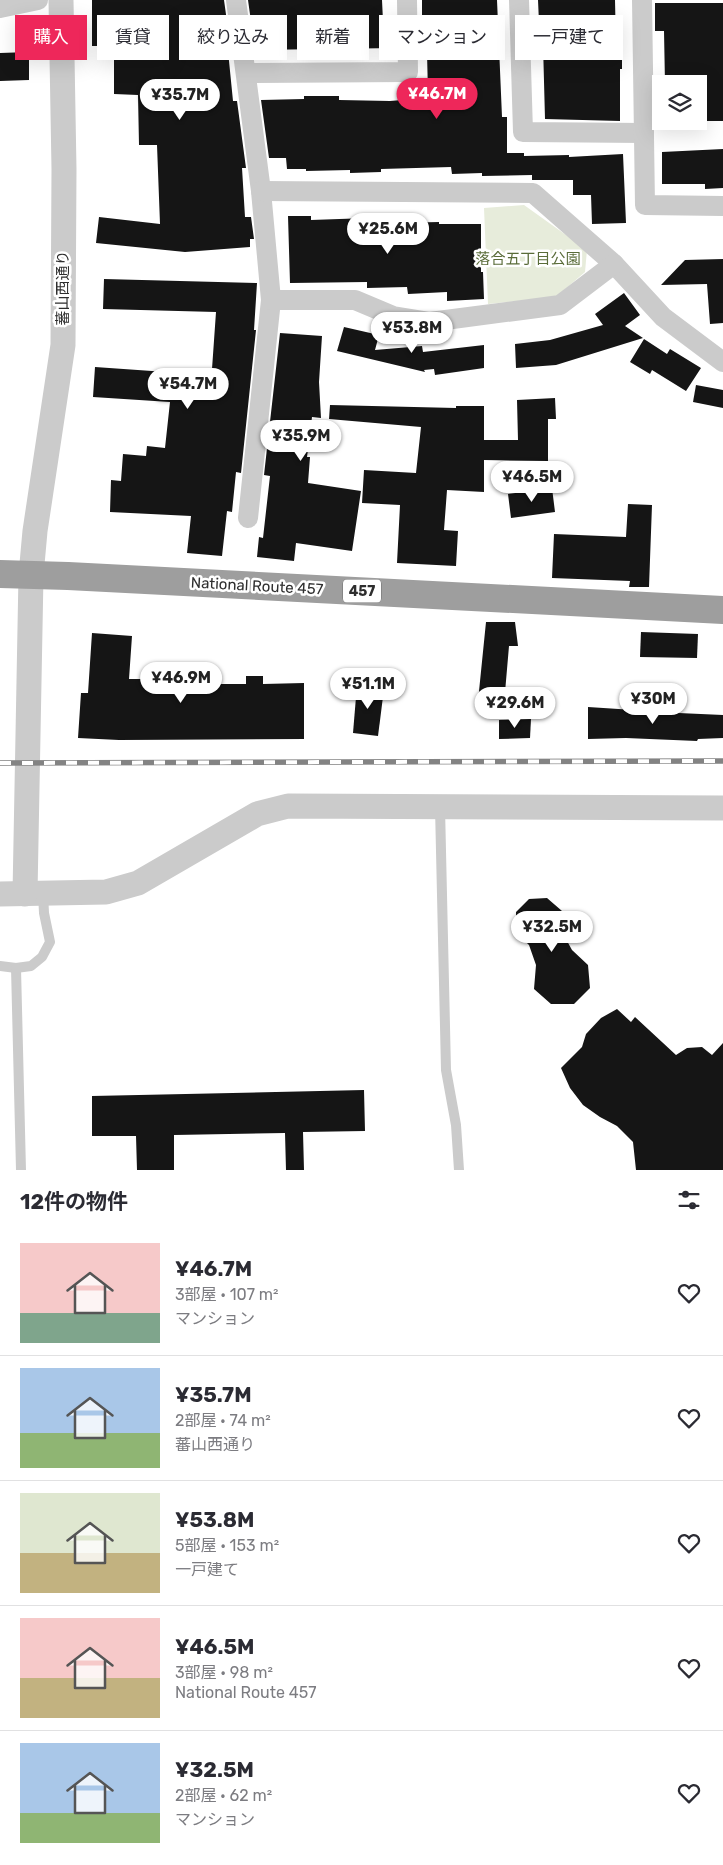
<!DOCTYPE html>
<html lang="ja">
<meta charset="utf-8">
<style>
body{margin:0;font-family:Rubik,"Noto Sans JP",sans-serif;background:#f2f2f3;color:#2b2b33;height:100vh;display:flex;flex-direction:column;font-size:19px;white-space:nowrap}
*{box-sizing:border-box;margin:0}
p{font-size:16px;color:#7c7c81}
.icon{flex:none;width:28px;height:28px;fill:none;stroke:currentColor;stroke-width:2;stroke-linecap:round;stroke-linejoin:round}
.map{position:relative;height:1170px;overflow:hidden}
.panel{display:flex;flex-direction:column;background:#fff;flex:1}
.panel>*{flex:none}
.top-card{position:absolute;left:15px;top:15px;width:694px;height:45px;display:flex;gap:10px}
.controls{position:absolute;left:652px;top:75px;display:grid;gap:10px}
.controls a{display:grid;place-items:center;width:55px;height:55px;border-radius:0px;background:#fff;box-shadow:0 5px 20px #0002;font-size:25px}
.price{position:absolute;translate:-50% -42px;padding:0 11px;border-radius:18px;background:#fff;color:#222;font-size:16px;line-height:32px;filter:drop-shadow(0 1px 2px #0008)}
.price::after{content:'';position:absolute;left:50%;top:30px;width:15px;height:11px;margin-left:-8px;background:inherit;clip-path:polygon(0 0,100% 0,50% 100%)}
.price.active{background:#ee275a;color:#fff}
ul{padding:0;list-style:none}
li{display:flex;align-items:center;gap:15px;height:125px;padding:0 20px}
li+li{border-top:1px solid #e1e1e2}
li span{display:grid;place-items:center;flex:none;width:140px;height:100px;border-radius:0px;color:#555}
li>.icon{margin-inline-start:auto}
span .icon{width:60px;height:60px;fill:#fffc;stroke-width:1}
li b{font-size:21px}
h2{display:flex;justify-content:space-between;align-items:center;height:60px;padding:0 20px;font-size:21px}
.tag{padding:0 18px;border-radius:0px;background:#fff;box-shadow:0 5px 20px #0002;font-size:18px;line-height:45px}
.tag.active{background:#ee275a;color:#fff}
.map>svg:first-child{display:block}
.green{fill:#e7ecdb}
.building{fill:#151515}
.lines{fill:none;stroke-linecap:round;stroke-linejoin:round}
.service{stroke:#cbcbcb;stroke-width:10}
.minor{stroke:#cbcbcb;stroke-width:20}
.tertiary{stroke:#cbcbcb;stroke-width:25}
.trunk{stroke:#9e9e9e;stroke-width:28}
.rail-casing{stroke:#838383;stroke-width:5.5}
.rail{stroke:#fff;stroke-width:4;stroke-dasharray:11;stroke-linecap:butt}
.labels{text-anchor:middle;stroke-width:5;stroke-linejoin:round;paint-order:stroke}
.shield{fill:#fff;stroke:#6d6d6d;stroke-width:1}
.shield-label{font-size:14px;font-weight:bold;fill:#2e2e2e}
.park-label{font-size:15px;fill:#5a6c39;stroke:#fff}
.street-label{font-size:15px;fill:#2e2e2e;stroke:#fff}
</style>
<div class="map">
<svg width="723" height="1170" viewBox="0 0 723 1170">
<rect width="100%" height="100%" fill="#fff"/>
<polygon class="green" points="524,205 587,250 585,272 556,297 488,304 484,208"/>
<g class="building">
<polygon points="92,0 224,0 231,51 228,51 233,101 237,101 246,168 242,168 245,217 251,217 254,239 250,239 250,247 185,252 96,243 99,217 160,224 157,145 139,145 138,95 114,94 114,46 92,46"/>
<polygon points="248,0 382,0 383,21 395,21 396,48 255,50"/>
<polygon points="422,0 497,0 502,117 507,117 507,153 524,153 524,156 569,155 569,157 623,154 626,223 592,224 591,195 573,195 573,180 532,180 532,175 482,176 482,173 452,174 451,167 381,169 381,172 350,173 350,170 306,171 306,169 287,169 286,158 269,158 261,100 304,99 304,96 339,96 339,100 390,101 426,98 426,93 428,93 427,53 425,53 425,47 420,47 419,20 422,20"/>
<polygon points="538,0 615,0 616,47 622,46 622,69 620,69 620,121 545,119 543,44 540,45"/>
<polygon points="655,3 723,3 723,121 699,121 699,83 665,84 664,31 655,31"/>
<polygon points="29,52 29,80 0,81 0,53"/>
<polygon points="723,149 723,188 705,189 705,184 662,184 662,152"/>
<polygon points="288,216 311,216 311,220 368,218 368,216 396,216 396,223 439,222 439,224 481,224 481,272 483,272 484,299 447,301 447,292 408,294 407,287 367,288 367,282 290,283"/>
<polygon points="723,259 723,323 710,324 707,284 661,285 685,260"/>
<polygon points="104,279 257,283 254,330 256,330 241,473 236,472 232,512 227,511 222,556 187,553 191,516 110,512 111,480 121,481 123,454 146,456 147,446 165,448 170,402 93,397 95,367 209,375 210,368 212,369 216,312 103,309"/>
<polygon points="624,293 640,315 625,326 643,338 556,365 516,368 515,344 550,340 603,325 595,314"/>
<polygon points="344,327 379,335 375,350 422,346 423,352 484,345 484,368 435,375 434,369 424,370 425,372 337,351"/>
<polygon points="280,333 322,336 319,382 321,418 312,417 307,457 310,457 308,483 361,491 352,551 296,543 294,561 257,557 259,537 263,538 270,476 264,475"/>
<polygon points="644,339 667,354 670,349 701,368 686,391 652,370 650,374 630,362"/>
<polygon points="696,385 723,390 723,408 693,402"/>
<polygon points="555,398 556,419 548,419 548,461 484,460 484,492 447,490 444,530 458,531 456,566 397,563 400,505 362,503 364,470 416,473 421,427 329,419 330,405 456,408 456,406 484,406 484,440 518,440 517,400"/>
<polygon points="552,488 555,512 511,518 508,494"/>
<polygon points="628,504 652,505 649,587 629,587 630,581 552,578 554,534 626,537"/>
<polygon points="486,622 515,622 518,646 509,646 504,704 478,701"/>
<polygon points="641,632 698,634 697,658 640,657"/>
<polygon points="92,633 132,636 129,679 182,679 183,684 246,684 246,676 263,676 263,684 304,683 304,739 119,740 78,738 81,693 88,693"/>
<polygon points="357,685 384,689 378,736 353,733"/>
<polygon points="588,707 634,710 634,711 723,715 723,738 698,739 697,741 626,738 588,739"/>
<polygon points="531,719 530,738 499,739 499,720"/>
<polygon points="547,898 562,911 561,930 572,950 588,965 590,988 574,1004 551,1004 534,989 536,965 529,945 516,932 516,912 529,899"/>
<polygon points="617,1009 631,1022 635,1017 676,1055 687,1048 702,1047 712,1055 723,1043 723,1170 636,1170 633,1142 617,1126 600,1117 583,1105 570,1088 561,1068 582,1047 586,1034 601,1018"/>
<polygon points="364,1090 365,1131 303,1132 304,1170 286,1170 285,1133 174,1135 174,1170 137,1170 136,1136 92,1136 92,1096"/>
</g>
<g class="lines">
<g class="service">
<polyline points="440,807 446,1070 456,1125 459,1170"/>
<polyline points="0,966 16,968 31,966 42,957 50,942 44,913 43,893"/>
<polyline points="16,968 21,1170"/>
</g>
<g class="minor">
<polyline points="236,0 261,191 271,300 248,518"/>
<polyline points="519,0 523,132 644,133"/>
<polyline points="642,0 645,205 723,206"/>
<polyline points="0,8 38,0"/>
<polyline points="246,73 408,72 407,0"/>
<polyline points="261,191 533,193 614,264 663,317 723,362"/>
<polyline points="271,300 355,300 393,316 430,322 560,305 614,264"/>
</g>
<g class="tertiary">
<polyline points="0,894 106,892 138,883 257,814 288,806 723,808"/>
<polyline points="25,894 31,575 35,531 63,345 64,169 61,0"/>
</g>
<polyline class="trunk" points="0,574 68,576 723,610"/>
<g class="rail-casing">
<polyline id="rail" points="0,763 723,761"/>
</g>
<use href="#rail" class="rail"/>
</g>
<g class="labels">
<rect class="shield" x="343" y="579.5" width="38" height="23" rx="4"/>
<g class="shield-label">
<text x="362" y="596">457</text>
</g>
<g class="park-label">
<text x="528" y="264">落合五丁目公園</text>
</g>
<g class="street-label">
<text transform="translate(63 288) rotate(-90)" y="5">蕃山西通り</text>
<text transform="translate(257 586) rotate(3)" y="5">National Route 457</text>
</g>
</g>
</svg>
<div class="controls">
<a><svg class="icon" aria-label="layers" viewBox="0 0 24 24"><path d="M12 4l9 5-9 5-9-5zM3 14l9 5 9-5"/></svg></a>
</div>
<b class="price active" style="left:437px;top:120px">¥46.7M</b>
<b class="price" style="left:180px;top:121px">¥35.7M</b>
<b class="price" style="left:388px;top:255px">¥25.6M</b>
<b class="price" style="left:412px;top:354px">¥53.8M</b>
<b class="price" style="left:188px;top:410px">¥54.7M</b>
<b class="price" style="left:301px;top:462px">¥35.9M</b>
<b class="price" style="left:532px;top:503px">¥46.5M</b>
<b class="price" style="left:181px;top:704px">¥46.9M</b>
<b class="price" style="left:368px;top:710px">¥51.1M</b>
<b class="price" style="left:653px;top:725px">¥30M</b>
<b class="price" style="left:515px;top:729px">¥29.6M</b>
<b class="price" style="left:552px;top:953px">¥32.5M</b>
<div class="top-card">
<a class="tag active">購入</a>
<a class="tag">賃貸</a>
<a class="tag">絞り込み</a>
<a class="tag">新着</a>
<a class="tag">マンション</a>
<a class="tag">一戸建て</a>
</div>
</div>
<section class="panel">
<h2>12件の物件<svg class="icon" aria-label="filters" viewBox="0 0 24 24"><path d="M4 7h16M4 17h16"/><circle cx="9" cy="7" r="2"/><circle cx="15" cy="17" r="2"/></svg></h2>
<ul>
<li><span style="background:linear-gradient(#f6c9c9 70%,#7fa58c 0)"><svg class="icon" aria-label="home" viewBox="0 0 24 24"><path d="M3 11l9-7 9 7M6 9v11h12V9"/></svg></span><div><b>¥46.7M</b><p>3部屋 · 107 m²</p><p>マンション</p></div><svg class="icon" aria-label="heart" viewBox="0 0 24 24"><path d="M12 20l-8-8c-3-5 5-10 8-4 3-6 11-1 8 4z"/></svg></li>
<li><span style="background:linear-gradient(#a9c7e8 65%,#8fb573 0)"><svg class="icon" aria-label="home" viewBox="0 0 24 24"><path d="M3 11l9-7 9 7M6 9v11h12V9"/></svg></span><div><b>¥35.7M</b><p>2部屋 · 74 m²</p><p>蕃山西通り</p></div><svg class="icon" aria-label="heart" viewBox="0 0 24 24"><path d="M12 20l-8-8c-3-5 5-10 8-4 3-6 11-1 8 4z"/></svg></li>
<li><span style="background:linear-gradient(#dfe7d0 60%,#c2b280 0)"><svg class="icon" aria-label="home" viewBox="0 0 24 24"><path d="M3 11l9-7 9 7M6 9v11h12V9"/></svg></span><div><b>¥53.8M</b><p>5部屋 · 153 m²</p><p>一戸建て</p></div><svg class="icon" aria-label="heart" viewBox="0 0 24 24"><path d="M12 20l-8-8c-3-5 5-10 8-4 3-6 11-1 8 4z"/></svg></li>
<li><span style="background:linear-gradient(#f6c9c9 60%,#c2b280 0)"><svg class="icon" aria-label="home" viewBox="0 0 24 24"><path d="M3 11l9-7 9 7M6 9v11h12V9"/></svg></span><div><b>¥46.5M</b><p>3部屋 · 98 m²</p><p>National Route 457</p></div><svg class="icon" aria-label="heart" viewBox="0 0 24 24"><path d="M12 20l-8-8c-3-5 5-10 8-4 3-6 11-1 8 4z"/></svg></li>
<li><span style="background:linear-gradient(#a9c7e8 70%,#8fb573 0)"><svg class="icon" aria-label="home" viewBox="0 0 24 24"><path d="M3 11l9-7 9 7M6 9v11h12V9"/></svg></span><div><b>¥32.5M</b><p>2部屋 · 62 m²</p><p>マンション</p></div><svg class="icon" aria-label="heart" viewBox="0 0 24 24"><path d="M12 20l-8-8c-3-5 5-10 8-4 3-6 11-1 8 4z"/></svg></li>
</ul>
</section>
